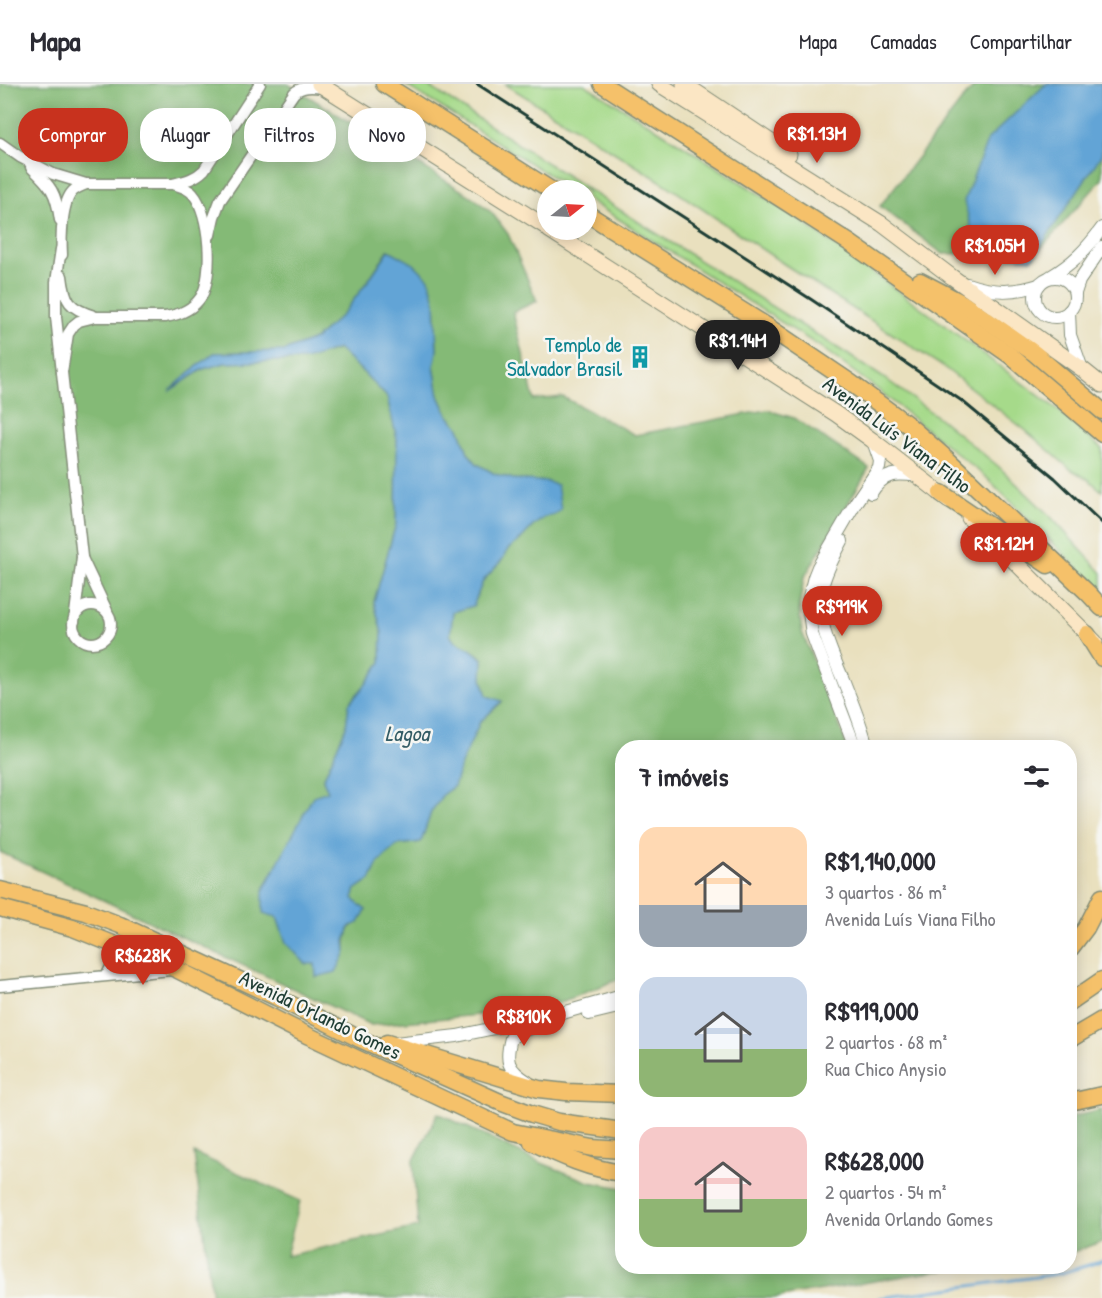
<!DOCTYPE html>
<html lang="pt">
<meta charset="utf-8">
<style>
body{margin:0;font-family:"Patrick Hand",sans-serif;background:#f2f2f3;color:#2b2b33;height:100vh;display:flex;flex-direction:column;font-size:22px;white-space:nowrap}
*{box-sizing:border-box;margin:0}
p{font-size:20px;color:#7c7c81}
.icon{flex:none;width:33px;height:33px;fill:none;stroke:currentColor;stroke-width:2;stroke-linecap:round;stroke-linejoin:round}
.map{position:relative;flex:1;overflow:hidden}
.panel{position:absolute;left:615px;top:656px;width:462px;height:534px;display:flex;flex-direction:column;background:#fff;border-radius:24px;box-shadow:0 3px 15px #0003}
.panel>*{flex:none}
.hud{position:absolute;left:18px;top:24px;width:507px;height:54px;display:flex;gap:12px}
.needle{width:39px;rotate:72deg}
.tools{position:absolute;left:537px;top:96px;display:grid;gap:12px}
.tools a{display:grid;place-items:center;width:60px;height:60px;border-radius:50%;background:#fff;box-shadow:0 3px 15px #0003;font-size:30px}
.price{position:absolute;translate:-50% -51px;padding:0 14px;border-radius:21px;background:#c8321e;color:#fff;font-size:20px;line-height:39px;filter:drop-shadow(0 2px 3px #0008)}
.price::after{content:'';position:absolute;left:50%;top:36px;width:18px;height:14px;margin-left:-9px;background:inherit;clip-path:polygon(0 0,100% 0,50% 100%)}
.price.active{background:#222;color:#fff}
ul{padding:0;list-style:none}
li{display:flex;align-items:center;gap:18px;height:150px;padding:0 24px}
li span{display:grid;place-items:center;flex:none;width:168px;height:120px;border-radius:18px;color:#555}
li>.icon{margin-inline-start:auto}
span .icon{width:72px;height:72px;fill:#fffc;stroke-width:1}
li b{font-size:26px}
h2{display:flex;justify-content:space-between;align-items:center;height:72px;padding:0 24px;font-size:26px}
.chip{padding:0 21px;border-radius:24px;background:#fff;box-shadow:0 3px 15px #0003;font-size:21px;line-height:54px}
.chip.active{background:#c8321e;color:#fff}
header{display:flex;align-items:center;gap:36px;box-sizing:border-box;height:84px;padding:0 30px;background:#fff;border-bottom:2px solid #e1e1e2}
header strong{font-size:28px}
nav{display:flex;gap:33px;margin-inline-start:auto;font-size:21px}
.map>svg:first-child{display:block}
.green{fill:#a6da8a;stroke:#628c5f;stroke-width:1.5}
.forest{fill:#84ba76;stroke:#527c55;stroke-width:1.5;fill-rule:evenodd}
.water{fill:#62a4d6;stroke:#407085;stroke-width:1.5}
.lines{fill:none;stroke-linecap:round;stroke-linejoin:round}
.stream{stroke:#62a4d6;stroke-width:3}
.minor-casing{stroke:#848e79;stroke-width:13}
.tertiary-casing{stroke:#848e79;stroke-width:14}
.secondary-casing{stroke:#848e79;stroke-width:17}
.primary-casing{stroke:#848e79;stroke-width:19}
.trunk-casing{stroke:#848e79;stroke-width:19}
.minor{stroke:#fff;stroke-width:10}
.tertiary{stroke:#fff;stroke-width:12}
.secondary{stroke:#fbe6c4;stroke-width:15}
.primary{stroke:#f5c16b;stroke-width:16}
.trunk{stroke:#f5c16b;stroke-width:16}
.rail{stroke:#1f3d34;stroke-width:3}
.labels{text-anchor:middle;stroke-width:5;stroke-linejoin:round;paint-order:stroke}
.culture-label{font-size:21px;fill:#0d838f;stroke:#f6f6f2;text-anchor:end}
.street-label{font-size:21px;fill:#1f3d34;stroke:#f6f6f2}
.water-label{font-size:22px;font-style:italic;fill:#335c65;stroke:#f6f6f2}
</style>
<header>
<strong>Mapa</strong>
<nav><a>Mapa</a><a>Camadas</a><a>Compartilhar</a></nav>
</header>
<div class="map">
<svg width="1102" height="1214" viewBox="0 0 1102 1214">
<rect width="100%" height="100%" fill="#f6f6f2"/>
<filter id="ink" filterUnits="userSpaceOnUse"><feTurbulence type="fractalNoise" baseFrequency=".0167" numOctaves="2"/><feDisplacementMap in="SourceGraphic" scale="12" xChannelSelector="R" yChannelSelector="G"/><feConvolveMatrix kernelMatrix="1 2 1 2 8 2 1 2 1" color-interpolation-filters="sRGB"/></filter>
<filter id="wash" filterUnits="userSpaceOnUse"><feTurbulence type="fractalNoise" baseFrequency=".008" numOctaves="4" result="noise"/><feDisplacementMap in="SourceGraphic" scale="24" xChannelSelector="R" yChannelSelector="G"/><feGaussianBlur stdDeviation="1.35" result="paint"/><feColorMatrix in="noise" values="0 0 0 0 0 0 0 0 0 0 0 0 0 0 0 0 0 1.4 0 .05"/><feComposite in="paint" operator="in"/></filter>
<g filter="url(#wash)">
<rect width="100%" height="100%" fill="#e9e0be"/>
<g class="green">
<polygon points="404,0 425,0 637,137 844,268 890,298 939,334 998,382 1051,433 1102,489 1102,508 987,394 876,304 819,262 587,115 586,106 573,106"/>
<polygon points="505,0 584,0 649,40 794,132 916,220 1057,325 1102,365 1102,407 1088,395 1070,385 1025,346 945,284 784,180 665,100"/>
</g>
<g class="forest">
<path d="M0 0H288L474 114 492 129 508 150 537 217 513 228 534 316 563 313 635 351 767 326 794 334 869 384 804 494 799 522 802 548 844 653 846 663H622V894L543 925 371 941 0 768ZM388 166 435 217 437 267 434 282 439 312 448 331 459 344 468 369 477 380 495 390 513 395 547 398 554 431 545 433 533 442 518 458 508 465 502 476 483 497 473 522 453 528 450 551 454 557 470 565 483 574 482 595 487 612 502 618 480 638 461 680 454 702 443 710 431 728 421 758 397 761 387 770 378 779 370 796 356 805 352 814 366 827C351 841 345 846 346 868L317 893 315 880 286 859 277 833 328 707 323 696 346 643 349 620 366 600 381 578 382 549 374 518 396 440 397 355 387 313 361 286 339 265 305 276 225 279 203 285 173 304 189 289 214 269 284 267 315 255 343 230 368 197Z"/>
<polygon points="977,0 1102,0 1102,95 1032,175 978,169 943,170 880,122 967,10"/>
<polygon points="1102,1026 1102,1158 1070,1169 1070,1033"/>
<polygon points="438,1029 539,1078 589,1098 622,1104 622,1182 977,1182 910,1191 774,1214 212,1214 194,1069 300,1117 286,1172 418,1143 413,1078"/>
</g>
<g class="water">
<polygon points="1046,0 1102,0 1102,70 1032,175 978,169 964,117 988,55"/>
<polygon points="389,166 414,180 429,195 435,217 437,267 434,282 439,312 448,331 459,344 468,369 477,380 495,390 513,395 547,398 557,401 561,426 554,431 545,433 533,442 518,458 508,465 502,476 483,497 473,522 453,528 450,551 454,557 470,565 483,575 482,595 487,612 502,617 480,638 461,680 454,702 443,710 431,728 421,758 397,761 387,770 378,779 370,796 356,805 353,814 359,821 366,826 359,839 350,842 345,857 346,868 336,888 316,893 315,880 306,880 286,859 277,833 263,829 263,807 313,712 328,707 323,696 346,643 349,620 366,600 381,578 382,549 374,518 396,440 397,355 387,313 361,286 338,265 305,276 225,279 203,285 169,307 189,289 214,269 284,267 315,255 343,230 368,197"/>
</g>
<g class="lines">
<polyline class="stream" points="880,1214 1058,1190 1089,1181 1102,1176"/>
</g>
</g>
<g filter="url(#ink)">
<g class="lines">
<g class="minor-casing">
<g id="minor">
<path d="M0 59 20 73 53 90 86 100H173C181 103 188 104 193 110 210 129 214 192 201 213 193 225 179 231 165 233H95L79 237 74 241 68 250 62 288"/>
<path d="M31 83C51 102 56 108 60 136"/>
<path d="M173 100C185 97 195 95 204 86L260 0"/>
<path d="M210 151 214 133 220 117 294 9C303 1 314 3 325 4"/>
<polyline points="61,165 56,198 56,233 82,473 74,538"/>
<path d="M62 171C61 155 61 119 73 107 76 104 81 102 86 100"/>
<path d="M62 192C65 218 69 224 94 232"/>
<polyline points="82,474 107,527"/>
<circle cx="92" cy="540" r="19"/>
<polyline points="107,891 113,879 114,860"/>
<polyline points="0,902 171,886"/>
</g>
</g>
<g class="tertiary-casing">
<g id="tertiary">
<circle cx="1055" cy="213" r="20"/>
<path d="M1050 193C1073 179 1086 166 1102 144"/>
<path d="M967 200C992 209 1014 209 1039 201"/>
<polyline points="1075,209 1079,197 1102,163"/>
<polyline points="1069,227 1070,251 1082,285"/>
<path d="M871 409C884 388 896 389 918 392"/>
<path d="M842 457C835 470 825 489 822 504 816 535 830 565 842 593 851 616 861 639 867 663"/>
<polyline points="855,663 812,550 809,528 808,517 814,493 818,483 856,418 879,384 880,377 873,357"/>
<polyline points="589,930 622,922"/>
<polyline points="395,959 457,952 559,930 622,912"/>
<path d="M528 998C507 985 505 977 511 954L521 947 537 942"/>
</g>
</g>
<g class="secondary-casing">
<g id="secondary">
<polyline points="319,0 548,144"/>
<polyline points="659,0 882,140 952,193 1082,285 1102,301"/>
<polyline points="684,0 789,70"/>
<polyline points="549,146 836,330 872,356 949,416"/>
<polyline points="969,434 999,462 1095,558"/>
</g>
</g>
<g class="primary-casing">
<g id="primary">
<polyline points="1087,550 1102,574"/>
<polyline points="0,806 86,828 120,841 276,913 360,955 500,1018 532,1030 559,1038 622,1047"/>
<polyline points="0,824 73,844 178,886 309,952 513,1048 593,1064 622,1066"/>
<polyline points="1070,865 1086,844 1102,813"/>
<polyline points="1070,918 1102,896"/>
<polyline points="1070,955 1102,936"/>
<polyline points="387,959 539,1005 566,1008 622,1010"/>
<polyline points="1070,1018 1102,1011"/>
<path d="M532 1058C561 1072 590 1085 622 1089"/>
</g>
</g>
<g class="trunk-casing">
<g id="trunk">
<polyline points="384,0 551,106"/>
<polyline points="602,0 850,159 1011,272 1102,350"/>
<polyline points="586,129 765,241 851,299 908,341 948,376 1088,509 1102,524"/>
<polyline points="920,197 962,219 1034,269 1102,327"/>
<polyline points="941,409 1048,481"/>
</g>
</g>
<use href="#minor" class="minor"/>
<use href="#tertiary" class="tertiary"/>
<use href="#secondary" class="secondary"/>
<use href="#primary" class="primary"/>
<use href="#trunk" class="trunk"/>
<polyline class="rail" points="477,0 812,216 962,317 1055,394 1102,439"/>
</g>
</g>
<defs>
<g id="building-bare" transform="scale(1.8)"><path d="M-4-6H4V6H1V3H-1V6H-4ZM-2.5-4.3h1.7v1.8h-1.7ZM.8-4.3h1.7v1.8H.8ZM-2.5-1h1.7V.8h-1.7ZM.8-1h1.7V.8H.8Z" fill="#0f9aa8" stroke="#f6f6f2" stroke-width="2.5" paint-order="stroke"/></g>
</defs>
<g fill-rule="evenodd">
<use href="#building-bare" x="640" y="273"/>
</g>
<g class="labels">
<g class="culture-label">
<text x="622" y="268">Templo de<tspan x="622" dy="24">Salvador Brasil</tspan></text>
</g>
<g class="street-label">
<text transform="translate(897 351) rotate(37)" y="7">Avenida Luís Viana Filho</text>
<text transform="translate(320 931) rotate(26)" y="7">Avenida Orlando Gomes</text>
</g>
<g class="water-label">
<text x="407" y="657">Lagoa</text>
</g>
</g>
</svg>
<div class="tools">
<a><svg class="needle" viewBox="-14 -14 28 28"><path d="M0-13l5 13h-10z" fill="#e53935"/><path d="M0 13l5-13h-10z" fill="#7c7c81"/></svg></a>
</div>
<b class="price" style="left:817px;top:80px">R$1.13M</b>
<b class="price" style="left:995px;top:192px">R$1.05M</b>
<b class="price active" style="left:738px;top:287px">R$1.14M</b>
<b class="price" style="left:1004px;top:490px">R$1.12M</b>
<b class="price" style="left:842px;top:553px">R$919K</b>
<b class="price" style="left:143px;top:902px">R$628K</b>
<b class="price" style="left:524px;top:963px">R$810K</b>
<div class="hud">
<a class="chip active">Comprar</a>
<a class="chip">Alugar</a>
<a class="chip">Filtros</a>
<a class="chip">Novo</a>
</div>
<section class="panel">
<h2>7 imóveis<svg class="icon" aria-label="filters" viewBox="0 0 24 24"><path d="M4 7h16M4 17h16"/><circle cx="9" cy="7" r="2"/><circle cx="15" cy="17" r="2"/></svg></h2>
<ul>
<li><span style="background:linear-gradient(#ffd9b3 65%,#9aa5b1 0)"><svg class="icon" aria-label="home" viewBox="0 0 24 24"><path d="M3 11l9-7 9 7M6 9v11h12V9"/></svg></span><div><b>R$1,140,000</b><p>3 quartos · 86 m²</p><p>Avenida Luís Viana Filho</p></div></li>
<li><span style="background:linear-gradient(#c9d6e8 60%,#8fb573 0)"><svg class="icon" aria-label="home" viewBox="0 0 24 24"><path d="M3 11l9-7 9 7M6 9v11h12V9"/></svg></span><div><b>R$919,000</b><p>2 quartos · 68 m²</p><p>Rua Chico Anysio</p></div></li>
<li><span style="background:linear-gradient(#f6c9c9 60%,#8fb573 0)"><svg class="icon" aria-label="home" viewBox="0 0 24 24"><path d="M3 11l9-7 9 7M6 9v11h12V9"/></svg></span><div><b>R$628,000</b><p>2 quartos · 54 m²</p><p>Avenida Orlando Gomes</p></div></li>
</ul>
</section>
</div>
